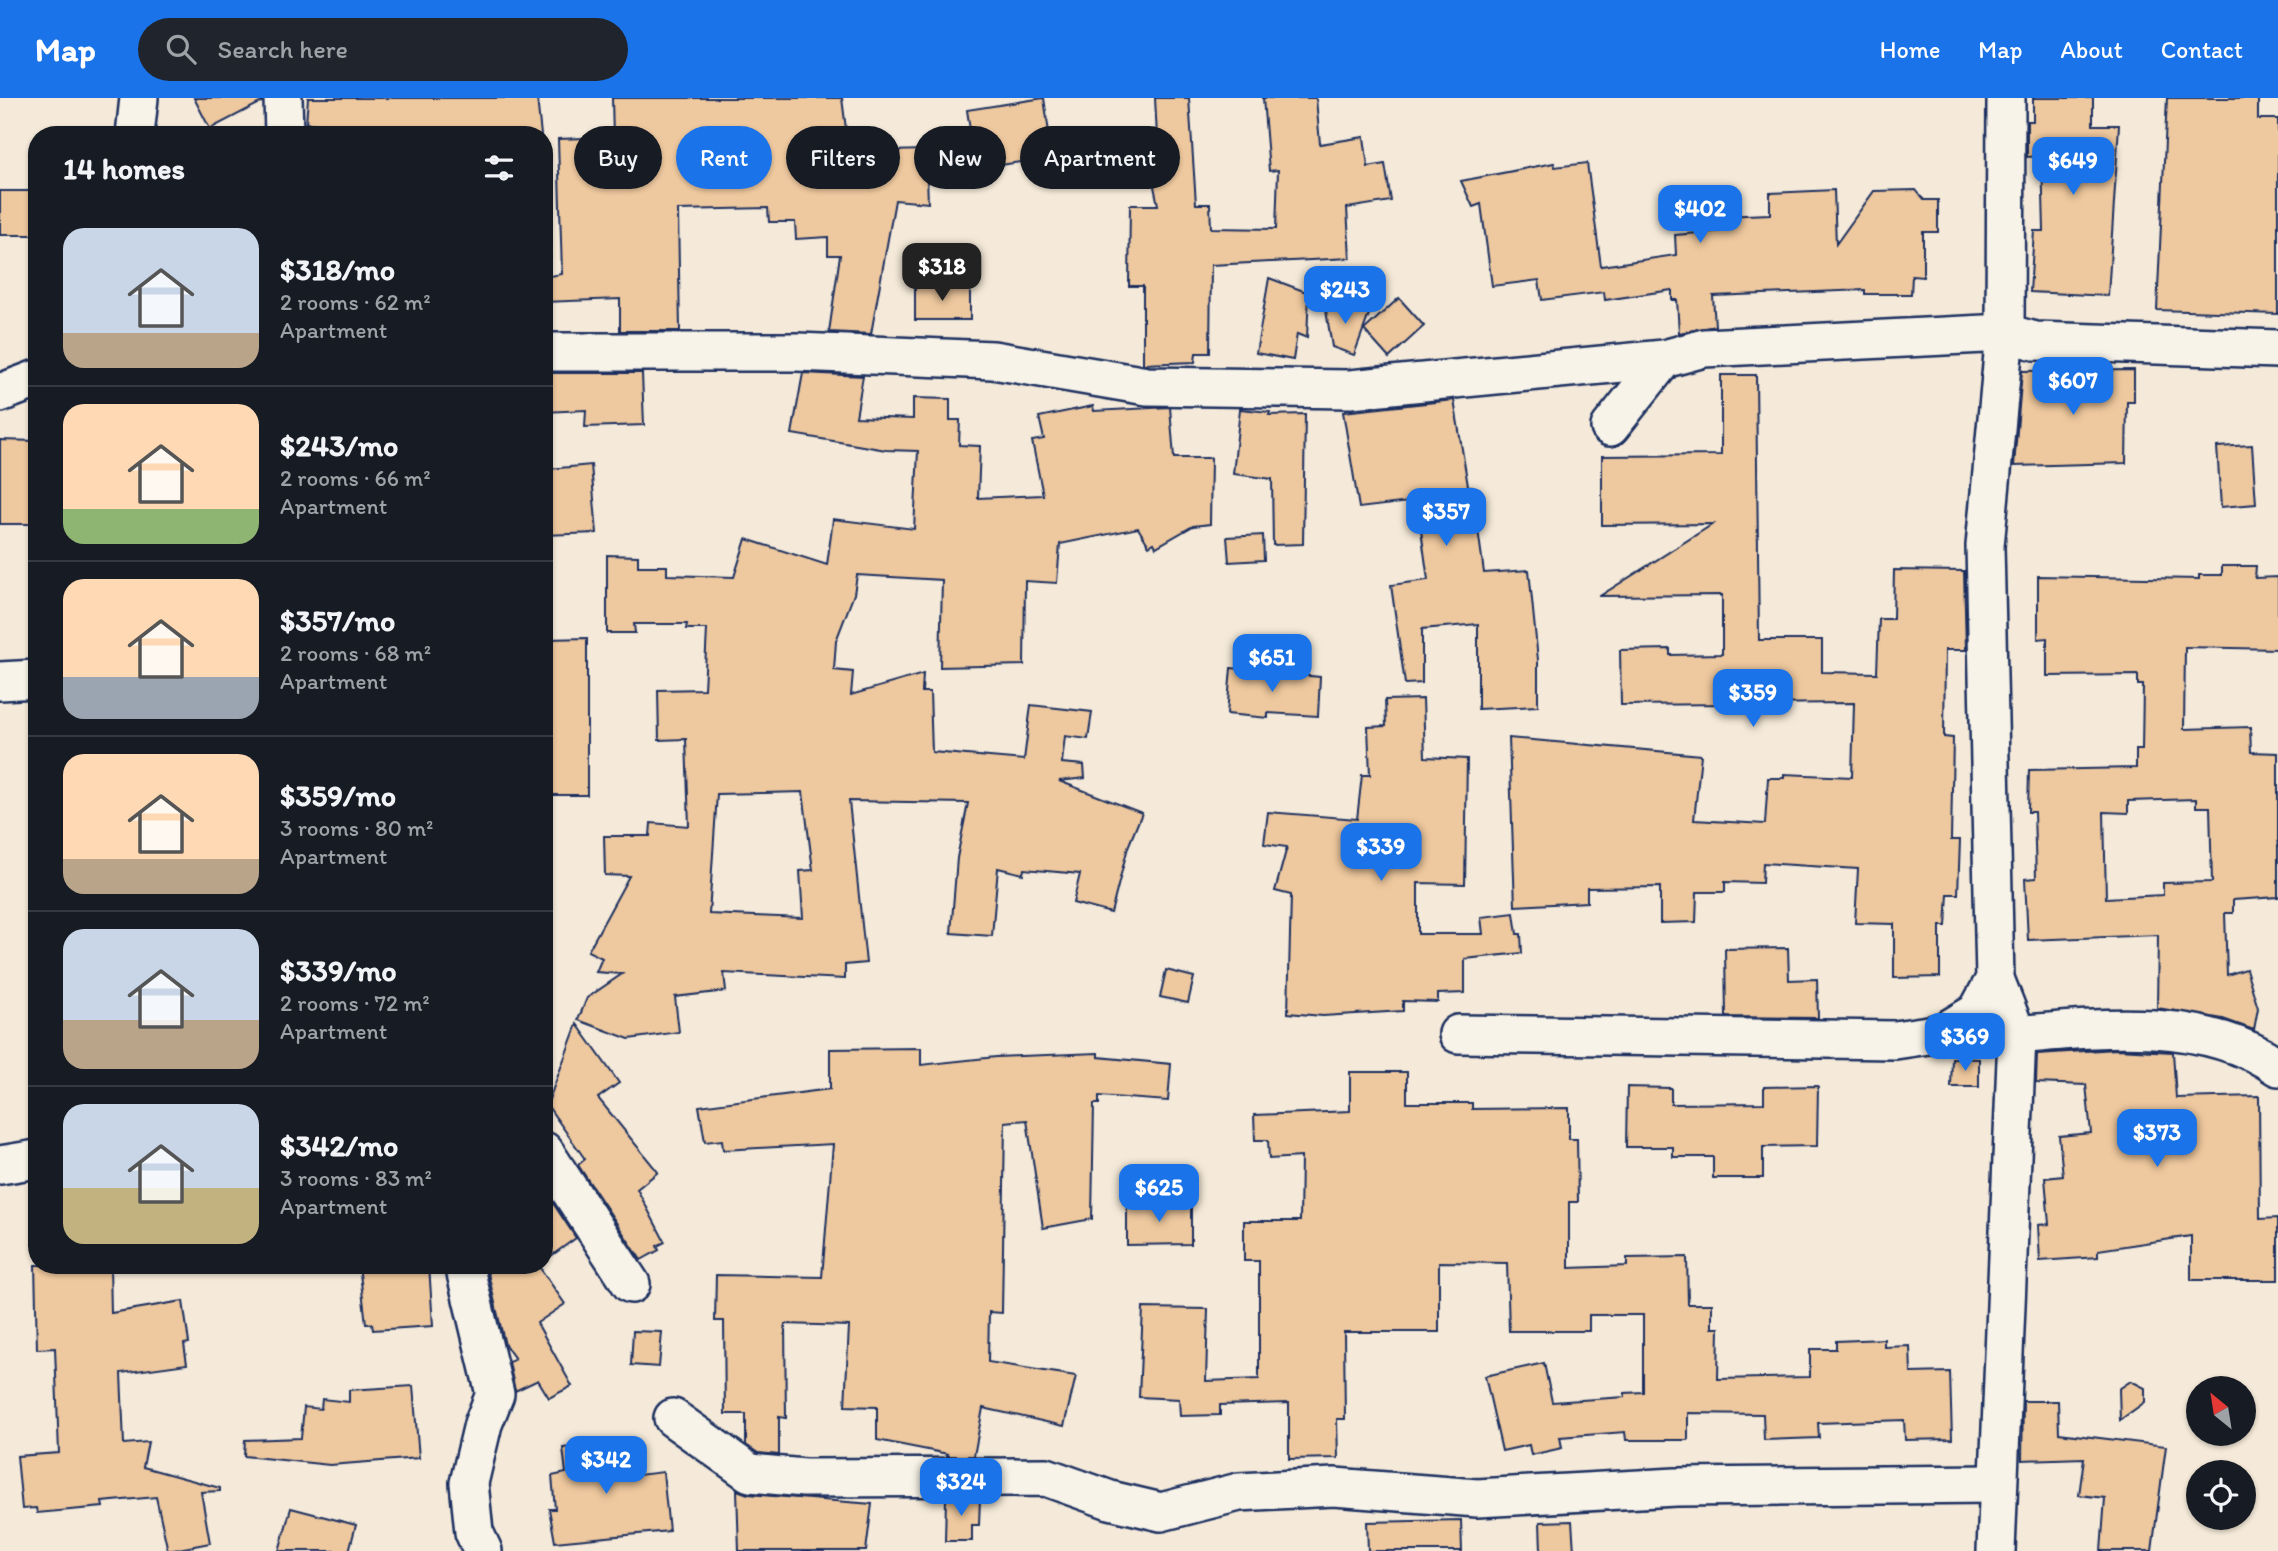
<!DOCTYPE html>
<meta charset="utf-8">
<style>
body{margin:0;font-family:Itim,sans-serif;background:#20242c;color:#f1f3f6;height:100vh;display:flex;flex-direction:column;font-size:26px;white-space:nowrap}
*{box-sizing:border-box;margin:0}
p{font-size:23px;color:#9ea1a6}
.icon{flex:none;width:38px;height:38px;fill:none;stroke:currentColor;stroke-width:2;stroke-linecap:round;stroke-linejoin:round}
.map{position:relative;flex:1;overflow:hidden}
.sheet{position:absolute;left:28px;top:28px;width:525px;height:1148px;display:flex;flex-direction:column;background:#171b24;border-radius:28px;box-shadow:0 2px 5px #0004}
.sheet>*{flex:none}
.banner{position:absolute;left:574px;top:28px;width:665px;height:63px;display:flex;gap:14px}
.needle{width:46px;rotate:330deg}
.tools{position:absolute;left:2186px;top:1278px;display:grid;gap:14px}
.tools a{display:grid;place-items:center;width:70px;height:70px;border-radius:50%;background:#171b24;box-shadow:0 2px 5px #0004;font-size:35px}
.price{position:absolute;translate:-50% -60px;padding:0 16px;border-radius:14px;background:#1a73e8;color:#fff;font-size:23px;line-height:46px;filter:drop-shadow(0 2px 4px #0008)}
.price::after{content:'';position:absolute;left:50%;top:42px;width:21px;height:16px;margin-left:-10px;background:inherit;clip-path:polygon(0 0,100% 0,50% 100%)}
.price.on{background:#222;color:#fff}
ul{padding:0;list-style:none}
li{display:flex;align-items:center;gap:21px;height:175px;padding:0 35px}
li+li{border-top:2px solid #363941}
li span{display:grid;place-items:center;flex:none;width:196px;height:140px;border-radius:21px;color:#555}
li>.icon{margin-inline-start:auto}
span .icon{width:84px;height:84px;fill:#fffc;stroke-width:1}
li b{font-size:30px}
h2{display:flex;justify-content:space-between;align-items:center;height:84px;padding:0 35px;font-size:30px}
.chip{padding:0 24px;border-radius:32px;background:#171b24;box-shadow:0 2px 5px #0004;font-size:24px;line-height:63px}
.chip.on{background:#1a73e8;color:#fff}
header{display:flex;align-items:center;gap:42px;box-sizing:border-box;height:98px;padding:0 35px;background:#1a73e8;color:#fff}
header strong{font-size:33px}
nav{display:flex;gap:38px;margin-inline-start:auto;font-size:24px}
.search{width:490px;height:63px;background:#20242c;display:flex;align-items:center;gap:18px;box-sizing:border-box;padding:0 24px;border-radius:38px;color:#9ea1a6;font-size:26px}
.map>svg:first-child{display:block}
.building{fill:#eec89e;stroke:#1b2f5e;stroke-width:2;fill-rule:evenodd}
.lines{fill:none;stroke-linecap:round;stroke-linejoin:round}
.street-casing{stroke:#1b2f5e;stroke-width:42}
.street{stroke:#f7f3e8;stroke-width:37}
</style>
<header>
<strong>Map</strong>
<div class="search"><svg class="icon" aria-label="search" viewBox="0 0 24 24"><circle cx="10" cy="10" r="6"/><path d="M15 15l6 6"/></svg>Search here</div>
<nav><a>Home</a><a>Map</a><a>About</a><a>Contact</a></nav>
</header>
<div class="map">
<svg width="2278" height="1453" viewBox="0 0 2278 1453">
<rect width="100%" height="100%" fill="#f5ead9"/>
<filter id="ink" filterUnits="userSpaceOnUse"><feTurbulence type="fractalNoise" baseFrequency=".0143" numOctaves="2"/><feDisplacementMap in="SourceGraphic" scale="14" xChannelSelector="R" yChannelSelector="G"/><feConvolveMatrix kernelMatrix="1 2 1 2 8 2 1 2 1" color-interpolation-filters="sRGB"/></filter>
<g filter="url(#ink)">
<g class="building">
<polygon points="194,0 262,0 262,4 210,31"/>
<polygon points="308,0 537,0 541,37 428,37 427,32 319,37 319,26 306,25"/>
<polygon points="612,0 842,0 849,54 926,52 928,105 895,102 871,236 829,234 840,157 828,157 828,139 796,141 795,124 769,124 768,110 678,112 680,233 620,233 620,201 544,204 544,179 562,176 558,41 613,39"/>
<polygon points="1044,0 1052,55 1033,57 1033,62 976,71 967,12"/>
<polygon points="1155,0 1189,0 1196,106 1210,106 1211,130 1276,131 1278,72 1269,73 1263,0 1316,0 1320,46 1364,39 1368,69 1385,66 1391,103 1347,110 1350,160 1211,167 1210,255 1196,255 1195,264 1143,266 1143,188 1129,188 1130,107 1158,107 1148,60 1158,58"/>
<polygon points="2033,0 2093,0 2093,27 2119,27 2108,198 2030,194 2034,133 2044,133 2042,58 2027,59 2027,23 2033,23"/>
<polygon points="2167,0 2258,0 2258,21 2278,21 2278,216 2157,212"/>
<polygon points="1554,65 1555,69 1587,65 1601,168 1676,157 1675,137 1721,133 1720,118 1770,116 1770,95 1834,92 1836,146 1874,93 1916,92 1924,102 1938,102 1938,134 1923,134 1923,179 1912,178 1911,196 1865,196 1865,192 1713,198 1715,228 1679,235 1677,202 1672,202 1672,192 1605,202 1604,194 1542,202 1539,182 1492,188 1481,106 1473,109 1461,83"/>
<rect x="0" y="93" width="37" height="44"/>
<polygon points="1269,180 1309,195 1307,240 1297,236 1293,262 1256,255"/>
<polygon points="915,187 970,188 970,222 915,222"/>
<polygon points="1324,200 1369,216 1354,257 1332,249"/>
<polygon points="1399,200 1424,228 1389,260 1364,232"/>
<polygon points="2134,272 2134,304 2127,304 2126,365 2014,368 2022,273"/>
<polygon points="544,275 642,275 644,327 585,329 586,312 544,314"/>
<path d="M803 275 863 278 856 319 913 321V300L950 301V322H960L959 347 980 348 978 400 1043 397 1032 343 1044 341 1039 319 1093 308 1094 313 1170 309 1174 360H1211L1210 426 1193 428 1156 449 1154 445 1149 448 1138 430 1060 446 1057 485 1025 483 1024 567 940 569 942 482 857 477 854 496 836 543 834 572 853 574 851 597 923 576 922 594H930L932 654 1024 662 1031 607 1092 614 1088 641 1065 638 1062 665 1084 667 1085 680 1059 683 1142 715 1128 749 1111 815 1073 805 1080 776 1024 771 1023 776 998 770 992 838 951 835 957 760 968 705 849 703 866 865 845 867V881L724 875 726 893 675 899 679 934 629 941 578 922 587 900 622 876 596 874 602 860 588 853 629 778 605 777 604 738H650L651 725 689 728 686 641 659 642 658 592 704 591 707 531H686L687 526H634L635 535H607V457L638 458V468H667V477L734 479 746 441 827 467 833 421 914 431 918 353 886 352 792 336ZM803 694 813 772 800 773 803 820 709 816 717 696Z"/>
<polygon points="1721,277 1756,277 1759,542 1822,542 1822,574 1877,575 1879,521 1893,521 1894,472 1964,473 1966,552 1945,552 1944,639 1953,640 1951,742 1960,742 1958,796 1948,796 1946,828 1940,828 1940,879 1894,880 1894,826 1855,825 1858,771 1763,765 1762,785 1725,784 1725,794 1697,794 1696,824 1660,825 1660,789 1587,790 1587,804 1515,808 1509,640 1701,657 1694,722 1765,726 1768,680 1784,680 1784,676 1852,679 1854,605 1621,607 1620,552 1670,551 1670,557 1722,556 1722,497 1600,498 1713,426 1602,427 1602,358 1721,357"/>
<polygon points="1454,302 1468,388 1472,388 1484,475 1529,472 1538,562 1538,608 1478,611 1478,526 1422,531 1422,585 1405,586 1391,487 1428,482 1417,403 1359,410 1343,314"/>
<polygon points="1240,311 1270,314 1269,317 1305,316 1303,446 1273,447 1272,381 1233,376"/>
<polygon points="0,342 37,343 37,426 0,426"/>
<polygon points="2252,347 2256,406 2221,409 2217,349"/>
<polygon points="591,367 597,435 544,437 544,385 550,385 549,371"/>
<polygon points="1263,437 1264,462 1229,464 1227,439"/>
<path d="M2222 468H2256L2255 480 2278 479V551L2185 549 2184 631 2250 629 2251 654 2278 655V799L2233 802V815H2225L2227 877 2246 871 2258 910 2254 932 2223 921 2157 910 2158 837 2028 842 2025 781 2036 780 2034 714H2028L2029 672 2136 670V652H2142L2143 587H2138V577L2047 578V540L2038 541V478L2199 481V477H2222ZM2196 701V709H2210L2212 784 2163 785V797L2106 800 2104 714 2128 715V703Z"/>
<polygon points="587,540 587,697 544,697 544,575 548,575 548,541"/>
<polygon points="1231,570 1320,579 1318,618 1268,615 1268,620 1227,616"/>
<polygon points="1423,601 1425,659 1467,661 1465,786 1418,785 1418,836 1483,836 1481,819 1514,815 1517,836 1521,836 1522,855 1465,861 1465,895 1438,896 1438,904 1403,903 1403,913 1323,918 1288,915 1291,797 1275,793 1287,749 1264,746 1268,714 1357,721 1362,677 1370,677 1368,629 1386,628 1385,602"/>
<polygon points="1788,850 1789,882 1817,881 1818,920 1726,919 1725,851"/>
<polygon points="1166,872 1194,879 1188,905 1160,899"/>
<polygon points="577,926 619,985 598,1000 658,1074 637,1091 665,1144 657,1148 659,1152 641,1162 578,1067 585,1061 547,1007"/>
<polygon points="921,950 921,967 996,959 1098,955 1098,959 1171,966 1168,1003 1099,998 1099,1006 1094,1006 1092,1121 1043,1130 1027,1022 1005,1024 1002,1215 989,1214 988,1264 1076,1278 1064,1328 983,1310 974,1358 947,1358 948,1356 877,1342 877,1309 845,1308 849,1228 785,1226 786,1320 779,1319 779,1357 758,1355 746,1347 746,1316 725,1316 724,1223 715,1223 716,1177 822,1179 833,1046 723,1052 722,1042 705,1044 699,1008 830,991 830,951"/>
<polygon points="2117,951 2173,954 2176,1000 2259,998 2260,1121 2278,1120 2278,1182 2191,1182 2191,1138 2098,1152 2098,1159 2040,1163 2038,1127 2049,1126 2045,1080 2063,1078 2059,1038 2091,1035 2086,987 2036,985 2037,956"/>
<polygon points="1952,960 1979,961 1979,989 1951,989"/>
<polygon points="1350,974 1407,974 1407,1005 1472,1005 1472,1011 1569,1010 1569,1041 1577,1041 1578,1104 1569,1104 1569,1170 1627,1168 1627,1160 1687,1159 1688,1206 1712,1206 1712,1230 1719,1230 1718,1281 1810,1279 1810,1251 1836,1251 1836,1243 1884,1241 1884,1249 1910,1248 1911,1275 1950,1274 1952,1341 1905,1342 1904,1322 1818,1325 1819,1340 1764,1342 1763,1316 1688,1315 1688,1342 1626,1342 1625,1334 1560,1339 1562,1350 1531,1357 1529,1347 1502,1353 1485,1278 1544,1265 1552,1304 1625,1299 1625,1295 1643,1294 1643,1217 1589,1217 1589,1233 1509,1233 1507,1165 1439,1164 1439,1234 1344,1234 1345,1321 1337,1321 1338,1360 1289,1361 1289,1305 1220,1307 1220,1317 1180,1318 1179,1301 1139,1299 1143,1210 1208,1211 1206,1283 1259,1281 1259,1163 1244,1163 1244,1123 1300,1123 1301,1059 1269,1061 1268,1042 1255,1042 1254,1017 1350,1013"/>
<polygon points="1818,988 1817,1048 1763,1049 1763,1080 1713,1080 1713,1059 1673,1059 1673,1049 1626,1049 1627,989 1671,990 1671,1006 1764,1005 1764,989"/>
<polygon points="545,1093 576,1140 544,1163 544,1094"/>
<polygon points="1191,1104 1191,1146 1127,1147 1127,1105"/>
<polygon points="35,1167 110,1167 111,1215 183,1203 189,1245 184,1246 187,1266 121,1275 124,1346 148,1344 143,1369 220,1390 220,1393 201,1394 210,1445 168,1453 156,1399 102,1404 103,1409 37,1415 36,1410 22,1411 17,1358 59,1355 55,1250 37,1251"/>
<polygon points="359,1167 429,1167 433,1228 373,1232 372,1226 366,1226"/>
<polygon points="486,1167 538,1167 565,1206 537,1225 572,1288 549,1300 538,1282 515,1293 509,1264 515,1261 505,1247"/>
<polygon points="633,1233 662,1234 659,1269 631,1267"/>
<polygon points="2131,1283 2145,1290 2145,1304 2120,1322 2119,1291"/>
<polygon points="413,1288 419,1360 330,1367 244,1358 245,1342 301,1340 304,1309 321,1311 322,1301 349,1304 349,1292"/>
<polygon points="2023,1303 2058,1303 2059,1335 2166,1348 2152,1453 2101,1453 2105,1400 2079,1397 2084,1360 2022,1362"/>
<polygon points="628,1343 630,1378 663,1374 669,1433 555,1444 549,1411 555,1411 552,1378 566,1375 563,1350"/>
<polygon points="737,1392 748,1396 872,1406 866,1453 739,1453"/>
<polygon points="946,1400 980,1400 979,1427 972,1427 972,1443 945,1443"/>
<polygon points="291,1410 356,1427 349,1453 279,1453"/>
<polygon points="1461,1422 1462,1453 1368,1453 1367,1424"/>
<polygon points="1572,1423 1574,1453 1541,1453 1540,1424"/>
</g>
<g class="lines">
<g class="street-casing">
<g id="street">
<polyline points="283,0 284,37"/>
<polyline points="135,37 139,0"/>
<polyline points="544,254 797,254 993,262 1147,288 1350,291 1664,261"/>
<polyline points="0,295 37,281"/>
<polyline points="1610,329 1664,261 1704,250 2005,235 2006,0"/>
<polyline points="0,583 37,581"/>
<polyline points="1995,881 2017,937 1996,1453"/>
<polyline points="1458,936 1895,942 1942,935 1977,914 1995,881 1985,448 2005,235 2035,243 2278,251"/>
<path d="M2017 937C2101 929 2205 918 2278 969"/>
<polyline points="544,1053 631,1186"/>
<polyline points="0,1067 37,1061"/>
<polyline points="464,1167 495,1296 483,1326 469,1385 474,1434 483,1453"/>
<polyline points="673,1320 750,1375 804,1380 1046,1379 1110,1402 1161,1414 1239,1394 1334,1389 1477,1400 1676,1389 1997,1386"/>
</g>
</g>
<use href="#street" class="street"/>
</g>
</g>
</svg>
<div class="tools">
<a><svg class="needle" viewBox="-14 -14 28 28"><path d="M0-13l5 13h-10z" fill="#e53935"/><path d="M0 13l5-13h-10z" fill="#9ea1a6"/></svg></a>
<a><svg class="icon" aria-label="locate" viewBox="0 0 24 24"><circle cx="12" cy="12" r="6"/><path d="M12 2v4M12 18v4M2 12h4M18 12h4"/></svg></a>
</div>
<b class="price" style="left:2073px;top:99px">$649</b>
<b class="price" style="left:1700px;top:147px">$402</b>
<b class="price on" style="left:942px;top:205px">$318</b>
<b class="price" style="left:1345px;top:228px">$243</b>
<b class="price" style="left:2073px;top:319px">$607</b>
<b class="price" style="left:1446px;top:450px">$357</b>
<b class="price" style="left:1272px;top:596px">$651</b>
<b class="price" style="left:1753px;top:631px">$359</b>
<b class="price" style="left:1381px;top:785px">$339</b>
<b class="price" style="left:1965px;top:975px">$369</b>
<b class="price" style="left:2157px;top:1071px">$373</b>
<b class="price" style="left:1159px;top:1126px">$625</b>
<b class="price" style="left:606px;top:1398px">$342</b>
<b class="price" style="left:961px;top:1420px">$324</b>
<div class="banner">
<a class="chip">Buy</a>
<a class="chip on">Rent</a>
<a class="chip">Filters</a>
<a class="chip">New</a>
<a class="chip">Apartment</a>
</div>
<section class="sheet">
<h2>14 homes<svg class="icon" aria-label="filters" viewBox="0 0 24 24"><path d="M4 7h16M4 17h16"/><circle cx="9" cy="7" r="2"/><circle cx="15" cy="17" r="2"/></svg></h2>
<ul>
<li><span style="background:linear-gradient(#c9d6e8 75%,#b9a48a 0)"><svg class="icon" aria-label="home" viewBox="0 0 24 24"><path d="M3 11l9-7 9 7M6 9v11h12V9"/></svg></span><div><b>$318/mo</b><p>2 rooms · 62 m²</p><p>Apartment</p></div></li>
<li><span style="background:linear-gradient(#ffd9b3 75%,#8fb573 0)"><svg class="icon" aria-label="home" viewBox="0 0 24 24"><path d="M3 11l9-7 9 7M6 9v11h12V9"/></svg></span><div><b>$243/mo</b><p>2 rooms · 66 m²</p><p>Apartment</p></div></li>
<li><span style="background:linear-gradient(#ffd9b3 70%,#9aa5b1 0)"><svg class="icon" aria-label="home" viewBox="0 0 24 24"><path d="M3 11l9-7 9 7M6 9v11h12V9"/></svg></span><div><b>$357/mo</b><p>2 rooms · 68 m²</p><p>Apartment</p></div></li>
<li><span style="background:linear-gradient(#ffd9b3 75%,#b9a48a 0)"><svg class="icon" aria-label="home" viewBox="0 0 24 24"><path d="M3 11l9-7 9 7M6 9v11h12V9"/></svg></span><div><b>$359/mo</b><p>3 rooms · 80 m²</p><p>Apartment</p></div></li>
<li><span style="background:linear-gradient(#c9d6e8 65%,#b9a48a 0)"><svg class="icon" aria-label="home" viewBox="0 0 24 24"><path d="M3 11l9-7 9 7M6 9v11h12V9"/></svg></span><div><b>$339/mo</b><p>2 rooms · 72 m²</p><p>Apartment</p></div></li>
<li><span style="background:linear-gradient(#c9d6e8 60%,#c2b280 0)"><svg class="icon" aria-label="home" viewBox="0 0 24 24"><path d="M3 11l9-7 9 7M6 9v11h12V9"/></svg></span><div><b>$342/mo</b><p>3 rooms · 83 m²</p><p>Apartment</p></div></li>
</ul>
</section>
</div>
